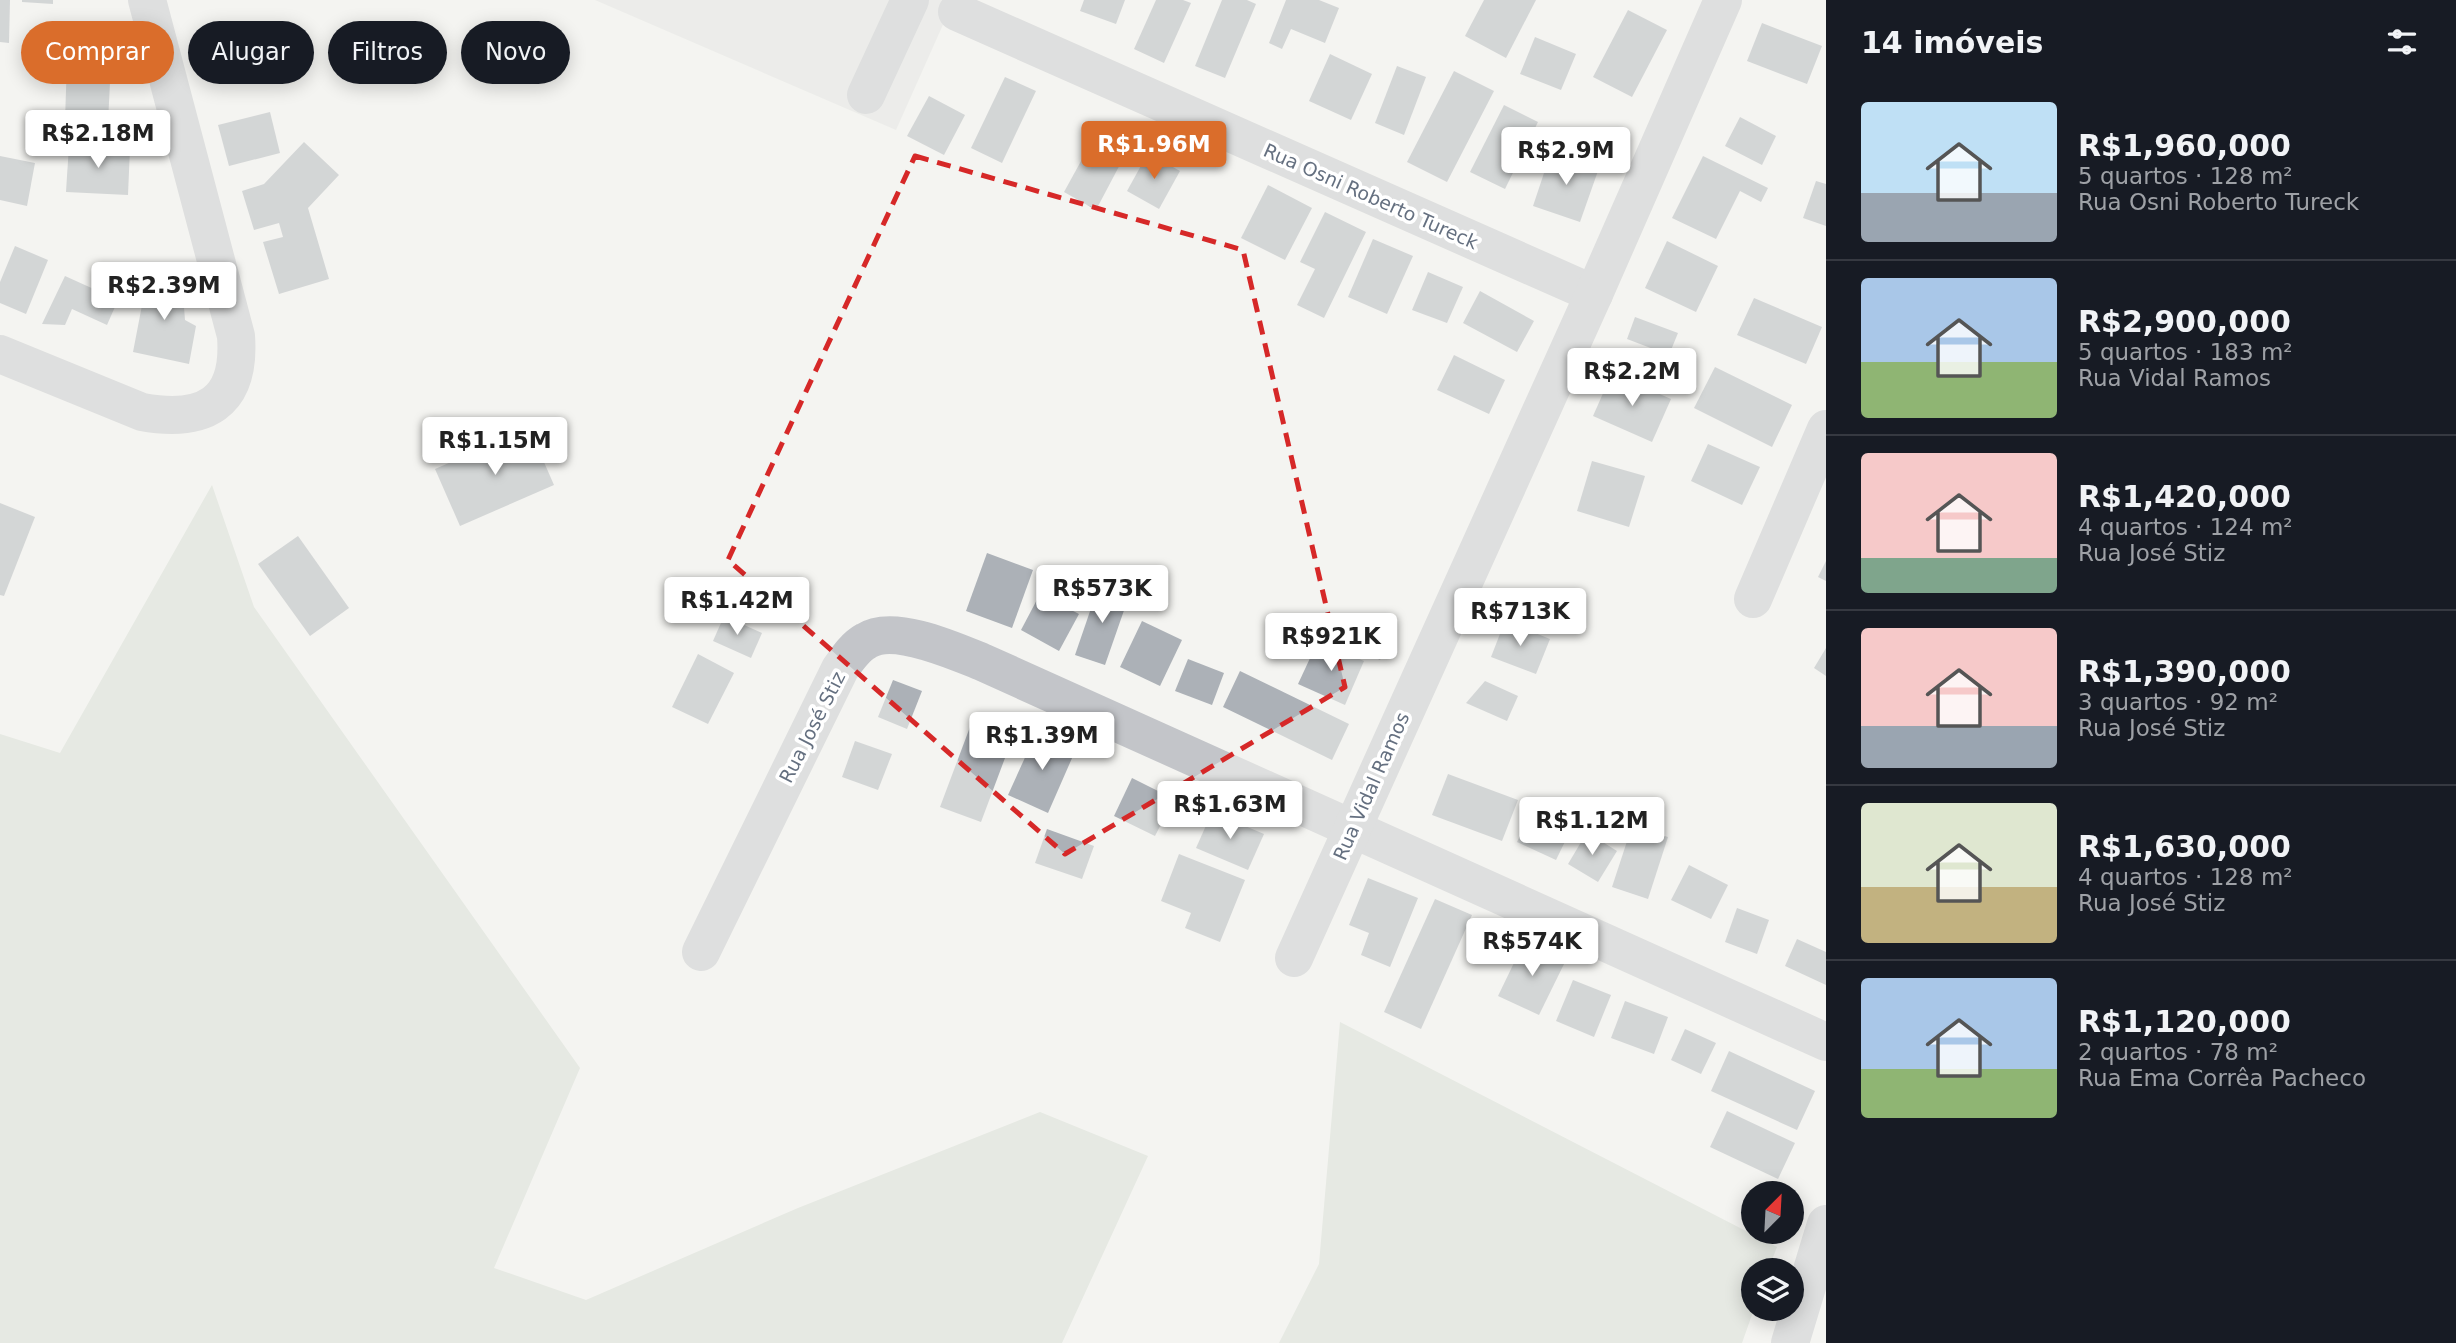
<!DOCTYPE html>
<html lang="pt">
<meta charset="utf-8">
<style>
body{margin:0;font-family:"DejaVu Sans",sans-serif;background:#242831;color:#f1f3f6;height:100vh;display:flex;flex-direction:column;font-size:26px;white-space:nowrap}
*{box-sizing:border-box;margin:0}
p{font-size:23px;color:#9ea1a6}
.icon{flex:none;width:38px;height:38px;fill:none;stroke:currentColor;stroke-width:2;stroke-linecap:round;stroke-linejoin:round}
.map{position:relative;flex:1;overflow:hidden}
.sheet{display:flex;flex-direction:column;background:#171b24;width:630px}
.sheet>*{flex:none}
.top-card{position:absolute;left:21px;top:21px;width:665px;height:63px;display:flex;gap:14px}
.needle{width:46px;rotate:24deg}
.tools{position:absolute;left:1741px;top:1181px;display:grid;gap:14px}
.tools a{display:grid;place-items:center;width:63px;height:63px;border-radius:50%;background:#171b24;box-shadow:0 4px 18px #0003;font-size:35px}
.price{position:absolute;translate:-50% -60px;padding:0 16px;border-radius:7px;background:#fff;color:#222;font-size:23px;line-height:46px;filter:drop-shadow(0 2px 4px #0008)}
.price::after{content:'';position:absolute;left:50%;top:42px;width:21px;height:16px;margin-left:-10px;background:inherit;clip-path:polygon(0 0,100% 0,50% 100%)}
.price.on{background:#da6d2b;color:#fff}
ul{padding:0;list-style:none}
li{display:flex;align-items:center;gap:21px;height:175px;padding:0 35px}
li+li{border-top:2px solid #363941}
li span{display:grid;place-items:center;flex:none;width:196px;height:140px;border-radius:7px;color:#555}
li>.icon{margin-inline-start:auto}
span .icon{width:84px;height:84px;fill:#fffc;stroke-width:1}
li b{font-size:30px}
h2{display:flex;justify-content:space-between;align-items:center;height:84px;padding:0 35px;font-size:30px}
.chip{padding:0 24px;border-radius:32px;background:#171b24;box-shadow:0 4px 18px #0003;font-size:24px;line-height:63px}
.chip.on{background:#da6d2b;color:#fff}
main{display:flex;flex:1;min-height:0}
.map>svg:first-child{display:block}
.built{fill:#e2e3e2}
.green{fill:#d4dbd2}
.building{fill:#acb1b7}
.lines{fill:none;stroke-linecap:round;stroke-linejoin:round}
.minor{stroke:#c3c5c9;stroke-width:38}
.marked{fill:none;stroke:#d62828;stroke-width:5;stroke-dasharray:14 9;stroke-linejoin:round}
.labels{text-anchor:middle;stroke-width:7;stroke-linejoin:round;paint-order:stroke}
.street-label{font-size:19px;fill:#657080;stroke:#fff}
</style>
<main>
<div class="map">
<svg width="1826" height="1343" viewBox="0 0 1826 1343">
<rect width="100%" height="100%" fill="#f4f4f1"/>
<polygon class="built" points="595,0 954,0 896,130"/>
<g class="green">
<polygon points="212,485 254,607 580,1068 494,1268 586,1300 798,1208 1040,1112 1148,1156 1062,1343 0,1343 0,734 60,753"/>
<polygon points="1340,1022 1777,1247 1768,1270 1754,1270 1754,1309 1742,1343 1279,1343 1319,1264"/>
</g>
<g class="building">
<polygon points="0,0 10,0 9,43 0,42"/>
<polygon points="22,0 53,0 53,4 22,2"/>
<polygon points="1084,0 1125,0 1116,24 1080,11"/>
<polygon points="1156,0 1183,0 1191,3 1164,63 1134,49"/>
<polygon points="1222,0 1247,0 1256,4 1225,78 1195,66"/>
<polygon points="1286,0 1319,0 1339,8 1325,43 1291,29 1282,49 1269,43"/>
<polygon points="1484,0 1536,0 1506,58 1465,36"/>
<polygon points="1628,10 1667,30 1632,97 1593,77"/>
<polygon points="1762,23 1822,46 1807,84 1747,61"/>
<polygon points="245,30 255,65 214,76 204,42"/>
<polygon points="1535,37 1576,54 1561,90 1520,74"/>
<polygon points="1330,54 1372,74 1351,120 1309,101"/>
<polygon points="67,61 111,63 108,122 65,120"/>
<polygon points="1397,66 1426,77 1404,135 1375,123"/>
<polygon points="1454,71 1494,91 1447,182 1407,162"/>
<polygon points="1005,77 1036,91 1002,163 971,148"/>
<polygon points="929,96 965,115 944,155 907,136"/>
<polygon points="1504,105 1538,122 1505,189 1470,172"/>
<polygon points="270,112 280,153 229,166 218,125"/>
<polygon points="1740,117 1776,136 1762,165 1725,146"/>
<polygon points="1103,121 1134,138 1096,210 1064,192"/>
<polygon points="304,142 339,175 308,208 329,279 279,294 263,242 283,237 279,223 254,230 242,191 264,184"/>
<polygon points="69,145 130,148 128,195 66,192"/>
<polygon points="1551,152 1599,168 1580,222 1533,206"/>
<polygon points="1148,153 1180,171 1159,209 1127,191"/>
<polygon points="0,156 35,163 27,206 0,200"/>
<polygon points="1703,156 1768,188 1761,202 1740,191 1716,239 1672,218"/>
<polygon points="1816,181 1826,184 1826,226 1803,218"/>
<polygon points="1268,185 1312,208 1285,260 1241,238"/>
<polygon points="1325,212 1366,232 1324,318 1297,305 1315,269 1300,262"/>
<polygon points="1373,239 1413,256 1387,314 1348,297"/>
<polygon points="1667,241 1718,266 1696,312 1645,288"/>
<polygon points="15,246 48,260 26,314 0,303 0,282"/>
<polygon points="1428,272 1463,287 1447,323 1412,310"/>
<polygon points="148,274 182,281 185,320 196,326 189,364 133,352"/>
<polygon points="65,276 118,300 107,325 72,309 65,325 42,324"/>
<polygon points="1480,291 1534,321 1517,352 1463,323"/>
<polygon points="1754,298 1822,327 1806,364 1737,335"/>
<polygon points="1635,317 1678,333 1669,355 1627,339"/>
<polygon points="1454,355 1505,380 1489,414 1437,390"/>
<polygon points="1715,367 1792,405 1772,447 1694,408"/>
<polygon points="1612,373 1671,399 1652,442 1593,416"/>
<polygon points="529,428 554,485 460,526 435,469"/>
<polygon points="1708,444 1760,467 1742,505 1691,481"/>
<polygon points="1592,461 1645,476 1629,527 1577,511"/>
<polygon points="0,503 35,517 4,596 0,595"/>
<polygon points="298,536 349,608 310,636 258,564"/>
<polygon points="987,553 1033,570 1012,628 966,611"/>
<polygon points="1826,561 1826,581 1818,577"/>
<polygon points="1099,585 1129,596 1105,665 1075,655"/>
<polygon points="1040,594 1079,614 1059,651 1021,630"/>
<polygon points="1346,614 1392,637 1380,660 1334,637"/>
<polygon points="724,616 762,633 751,658 713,641"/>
<polygon points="1142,621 1182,640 1160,686 1120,667"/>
<polygon points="1505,621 1550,639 1536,674 1491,657"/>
<polygon points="1318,641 1364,661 1345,705 1298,684"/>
<polygon points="1826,648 1826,676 1814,668"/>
<polygon points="698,654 734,673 708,724 672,707"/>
<polygon points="1188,659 1224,673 1212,705 1175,691"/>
<polygon points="1240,671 1349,724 1332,760 1223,707"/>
<polygon points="893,680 922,691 907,729 878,717"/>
<polygon points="1485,681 1518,696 1507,721 1466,703"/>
<polygon points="970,727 1011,742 981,822 940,807"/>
<polygon points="1037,731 1076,749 1048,813 1008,795"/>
<polygon points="855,741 892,754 878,790 842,777"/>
<polygon points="1448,774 1518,800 1502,841 1432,815"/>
<polygon points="1132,778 1174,799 1155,836 1114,816"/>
<polygon points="1537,801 1576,819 1556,860 1517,842"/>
<polygon points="1212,812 1264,834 1248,870 1196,848"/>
<polygon points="1632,826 1668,837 1648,899 1612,887"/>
<polygon points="1047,829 1094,846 1082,879 1035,863"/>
<polygon points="1587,832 1617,851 1598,882 1568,864"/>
<polygon points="1179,854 1245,880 1220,942 1185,928 1191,913 1161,901"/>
<polygon points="1689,865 1728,885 1711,919 1671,900"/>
<polygon points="1368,878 1418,898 1390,967 1361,955 1369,933 1349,925"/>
<polygon points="1435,899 1472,915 1421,1029 1384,1012"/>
<polygon points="1737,908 1769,920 1757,954 1725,942"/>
<polygon points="1797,939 1826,952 1826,985 1785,966"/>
<polygon points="1525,940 1566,960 1539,1015 1498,996"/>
<polygon points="1573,980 1611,995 1594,1037 1556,1021"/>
<polygon points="1625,1001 1668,1017 1654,1054 1611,1038"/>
<polygon points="1685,1029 1716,1043 1701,1074 1671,1060"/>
<polygon points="1729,1051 1815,1091 1797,1130 1711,1091"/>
<polygon points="1727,1111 1795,1143 1778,1179 1710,1147"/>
</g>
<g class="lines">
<g class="minor">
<polyline points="957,12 1594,294"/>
<polyline points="866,95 910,0"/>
<path d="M0 354 142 412C204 423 241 404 236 336L147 0"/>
<polyline points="1753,599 1826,429"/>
<path d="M701 952 840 669C847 659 855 647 866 641 893 623 955 651 982 662L1826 1042"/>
<polyline points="1294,958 1594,294 1723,0"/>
<polyline points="1790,1343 1826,1224"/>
</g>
</g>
<path d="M0 0H1826V1343H0ZM915 156 1243 250 1345 687 1065 854 728 560Z" fill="#f4f4f1" fill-opacity=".55" fill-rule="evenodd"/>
<path class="marked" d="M915 156 1243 250 1345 687 1065 854 728 560Z"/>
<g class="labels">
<g class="street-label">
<text transform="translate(1371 196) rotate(24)" y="7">Rua Osni Roberto Tureck</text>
<text transform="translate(812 727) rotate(-63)" y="7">Rua José Stiz</text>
<text transform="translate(1371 786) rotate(-66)" y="7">Rua Vidal Ramos</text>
</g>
</g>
</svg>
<div class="tools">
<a><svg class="needle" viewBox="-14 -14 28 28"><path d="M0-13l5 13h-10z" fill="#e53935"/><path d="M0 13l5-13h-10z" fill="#9ea1a6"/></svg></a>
<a><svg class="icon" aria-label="layers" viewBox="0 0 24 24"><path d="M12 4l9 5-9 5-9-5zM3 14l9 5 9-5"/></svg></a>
</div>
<b class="price" style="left:98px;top:170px">R$2.18M</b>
<b class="price on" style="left:1154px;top:181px">R$1.96M</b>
<b class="price" style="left:1566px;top:187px">R$2.9M</b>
<b class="price" style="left:164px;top:322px">R$2.39M</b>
<b class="price" style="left:1632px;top:408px">R$2.2M</b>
<b class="price" style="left:495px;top:477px">R$1.15M</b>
<b class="price" style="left:1102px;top:625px">R$573K</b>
<b class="price" style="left:737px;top:637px">R$1.42M</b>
<b class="price" style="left:1520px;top:648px">R$713K</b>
<b class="price" style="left:1331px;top:673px">R$921K</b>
<b class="price" style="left:1042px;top:772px">R$1.39M</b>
<b class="price" style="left:1230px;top:841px">R$1.63M</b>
<b class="price" style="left:1592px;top:857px">R$1.12M</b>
<b class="price" style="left:1532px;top:978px">R$574K</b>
<div class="top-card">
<a class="chip on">Comprar</a>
<a class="chip">Alugar</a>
<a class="chip">Filtros</a>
<a class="chip">Novo</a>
</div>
</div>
<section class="sheet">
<h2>14 imóveis<svg class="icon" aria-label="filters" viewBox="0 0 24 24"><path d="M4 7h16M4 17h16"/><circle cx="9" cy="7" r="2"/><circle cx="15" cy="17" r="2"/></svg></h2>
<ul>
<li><span style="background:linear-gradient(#bfe0f5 65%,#9aa5b1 0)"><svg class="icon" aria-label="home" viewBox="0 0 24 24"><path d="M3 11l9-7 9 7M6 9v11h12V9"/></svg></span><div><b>R$1,960,000</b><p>5 quartos · 128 m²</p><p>Rua Osni Roberto Tureck</p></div></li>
<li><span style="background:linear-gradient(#a9c7e8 60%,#8fb573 0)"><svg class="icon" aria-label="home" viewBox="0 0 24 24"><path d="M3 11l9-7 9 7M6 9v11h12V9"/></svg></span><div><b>R$2,900,000</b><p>5 quartos · 183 m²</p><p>Rua Vidal Ramos</p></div></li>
<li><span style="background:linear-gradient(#f6c9c9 75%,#7fa58c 0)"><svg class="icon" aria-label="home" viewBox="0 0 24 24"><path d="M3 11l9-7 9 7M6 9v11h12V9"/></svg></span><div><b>R$1,420,000</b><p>4 quartos · 124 m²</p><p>Rua José Stiz</p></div></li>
<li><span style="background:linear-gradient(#f6c9c9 70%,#9aa5b1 0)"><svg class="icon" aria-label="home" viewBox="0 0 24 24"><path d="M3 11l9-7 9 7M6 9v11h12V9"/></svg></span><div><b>R$1,390,000</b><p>3 quartos · 92 m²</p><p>Rua José Stiz</p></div></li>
<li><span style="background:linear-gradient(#dfe7d0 60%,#c2b280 0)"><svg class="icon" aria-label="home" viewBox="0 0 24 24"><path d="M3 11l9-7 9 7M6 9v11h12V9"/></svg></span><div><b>R$1,630,000</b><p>4 quartos · 128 m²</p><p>Rua José Stiz</p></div></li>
<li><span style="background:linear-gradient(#a9c7e8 65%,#8fb573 0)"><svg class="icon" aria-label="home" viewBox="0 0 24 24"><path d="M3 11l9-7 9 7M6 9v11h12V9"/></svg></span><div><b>R$1,120,000</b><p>2 quartos · 78 m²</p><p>Rua Ema Corrêa Pacheco</p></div></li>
</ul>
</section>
</main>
